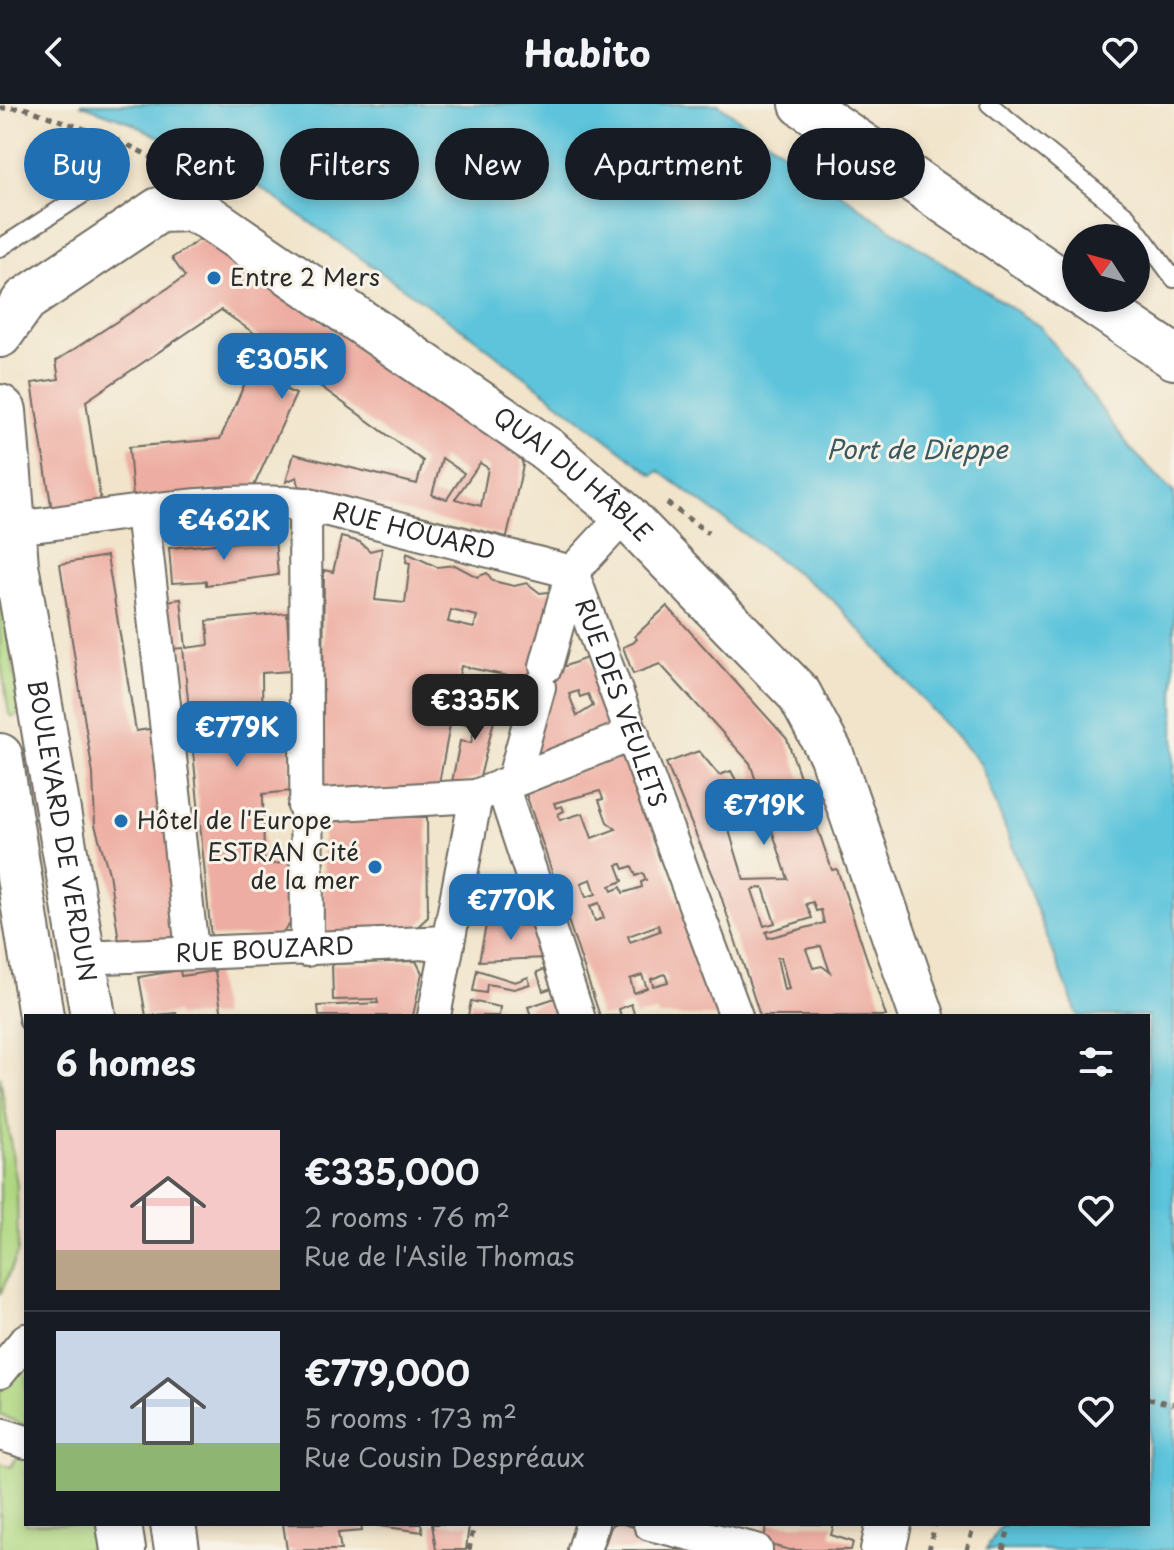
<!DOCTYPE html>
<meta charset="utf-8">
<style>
body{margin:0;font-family:"Playpen Sans",sans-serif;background:#242831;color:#f1f3f6;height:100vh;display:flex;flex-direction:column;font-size:30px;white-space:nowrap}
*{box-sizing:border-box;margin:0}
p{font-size:26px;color:#9ea1a6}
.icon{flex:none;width:44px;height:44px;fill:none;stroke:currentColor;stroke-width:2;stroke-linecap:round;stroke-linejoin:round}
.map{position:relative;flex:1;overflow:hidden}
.drawer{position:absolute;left:24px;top:910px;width:1126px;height:512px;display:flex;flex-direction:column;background:#171b24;border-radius:0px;box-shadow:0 4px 12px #0003}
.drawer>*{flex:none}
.top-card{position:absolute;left:24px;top:24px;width:1126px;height:72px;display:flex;gap:16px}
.needle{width:52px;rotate:306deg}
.controls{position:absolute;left:1062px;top:120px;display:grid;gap:16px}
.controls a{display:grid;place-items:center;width:88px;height:88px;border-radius:50%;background:#171b24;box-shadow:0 4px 12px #0003;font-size:40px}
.price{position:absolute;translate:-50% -68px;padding:0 18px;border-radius:16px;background:#1f6fb2;color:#fff;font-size:26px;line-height:52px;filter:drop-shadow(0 2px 4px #0008)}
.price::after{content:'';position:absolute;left:50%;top:48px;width:24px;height:18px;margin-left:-12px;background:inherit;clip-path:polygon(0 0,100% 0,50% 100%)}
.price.selected{background:#222;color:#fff}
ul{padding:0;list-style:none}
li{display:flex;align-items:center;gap:24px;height:200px;padding:0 32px}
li+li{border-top:2px solid #363941}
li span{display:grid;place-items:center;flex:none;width:224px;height:160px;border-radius:0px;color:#555}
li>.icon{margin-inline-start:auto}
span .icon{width:96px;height:96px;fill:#fffc;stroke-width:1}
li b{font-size:34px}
h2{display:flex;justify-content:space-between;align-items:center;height:96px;padding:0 32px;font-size:34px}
.tag{padding:0 28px;border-radius:36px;background:#171b24;box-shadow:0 4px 12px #0003;font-size:28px;line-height:72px}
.tag.selected{background:#1f6fb2;color:#fff}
header{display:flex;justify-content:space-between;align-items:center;height:104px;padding:0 32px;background:#171b24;font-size:36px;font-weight:700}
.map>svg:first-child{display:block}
.green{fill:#b0d882;stroke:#6e8256;stroke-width:2}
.water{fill:#5dc4db;stroke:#447883;stroke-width:2}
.building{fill:#eeada2;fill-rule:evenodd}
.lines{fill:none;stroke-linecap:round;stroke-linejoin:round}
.lane-casing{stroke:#706c63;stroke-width:20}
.street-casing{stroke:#706c63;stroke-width:36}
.secondary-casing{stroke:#706c63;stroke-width:48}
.path{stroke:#706c63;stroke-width:5;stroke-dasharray:6 6;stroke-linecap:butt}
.lane{stroke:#fff;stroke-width:16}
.street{stroke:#fff;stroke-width:32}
.secondary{stroke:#fff;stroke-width:44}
.poi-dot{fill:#1f6fb2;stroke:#f7f3e8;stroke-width:3}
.labels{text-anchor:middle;stroke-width:6;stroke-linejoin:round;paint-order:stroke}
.poi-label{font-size:24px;fill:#2b2b2b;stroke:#f7f3e8;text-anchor:start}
.street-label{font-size:24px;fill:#2b2b2b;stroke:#f7f3e8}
.water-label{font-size:26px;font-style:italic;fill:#3a5960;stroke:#f7f3e8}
</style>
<header><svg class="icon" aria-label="back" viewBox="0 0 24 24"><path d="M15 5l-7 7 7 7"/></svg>Habito<svg class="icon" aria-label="heart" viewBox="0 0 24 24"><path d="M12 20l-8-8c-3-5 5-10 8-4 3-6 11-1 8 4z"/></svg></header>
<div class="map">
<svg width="1174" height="1446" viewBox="0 0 1174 1446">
<rect width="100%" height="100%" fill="#f7f3e8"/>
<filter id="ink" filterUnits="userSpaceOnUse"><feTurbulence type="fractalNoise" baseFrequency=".0125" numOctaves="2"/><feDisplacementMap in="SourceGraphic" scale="16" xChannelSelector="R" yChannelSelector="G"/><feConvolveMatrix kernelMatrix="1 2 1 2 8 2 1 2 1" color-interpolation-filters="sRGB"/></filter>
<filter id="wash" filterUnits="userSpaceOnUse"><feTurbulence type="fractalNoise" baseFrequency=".006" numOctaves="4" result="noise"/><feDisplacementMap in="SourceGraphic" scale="32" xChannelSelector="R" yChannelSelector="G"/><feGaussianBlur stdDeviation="1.8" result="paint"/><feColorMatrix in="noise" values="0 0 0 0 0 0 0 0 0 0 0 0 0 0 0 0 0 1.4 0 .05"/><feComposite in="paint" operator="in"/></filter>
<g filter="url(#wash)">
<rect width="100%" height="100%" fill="#f1e4ca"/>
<g class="green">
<polygon points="0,484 21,608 13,613 9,610 0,553"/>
<polygon points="27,676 31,680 46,779 40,784 22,677"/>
<polygon points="0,972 17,1081 18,1148 0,1191"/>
<polygon points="26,1251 26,1322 0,1311 0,1286"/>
<polygon points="18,1350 26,1356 26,1420 102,1420 111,1446 0,1446 0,1359 11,1363"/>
</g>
<polygon class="water" points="80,0 718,0 876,115 1042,224 1129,343 1174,389 1174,1446 986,1446 1001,1420 1148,1420 1148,912 1078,912 980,659 832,495 659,367 653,371 469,230 255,80 127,17"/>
<g id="blocks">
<g class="building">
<path d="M202 134 521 355 523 361 507 433 299 382 297 373 286 378 294 350 417 380 423 357 305 271 308 267 221 206 86 297 101 399 52 407 32 279 59 275 56 257 185 173 172 154ZM442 354 464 369 447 395 432 391ZM480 359 488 364 481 402 455 395Z"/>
<polygon points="249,270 296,290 253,384 133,394 129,343 220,335"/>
<path d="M341 433 360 438 370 447 382 444 375 496 405 499 410 459 406 458 407 449 437 463 455 461 477 473 487 469 493 477 514 482 527 479 540 489 558 487 535 578 461 562 438 685 322 688 324 466 333 468ZM451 506 477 512 474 524 448 518Z"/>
<polygon points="275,435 278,471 206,481 206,477 172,479 169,444"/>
<polygon points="107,452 136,627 156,624 177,835 119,837 109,769 95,721 93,670 60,460"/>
<polygon points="181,495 186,544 209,541 207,517 287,509 290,567 262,569 263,641 291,638 291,687 263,690 264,761 292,758 292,818 280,831 211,833 183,544 171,545 166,497"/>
<path d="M667 502 787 635 832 766 837 765 886 912H760L718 783 666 659 699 647 719 671 731 667 745 693 722 703 744 776 788 775 750 659 660 560 633 570 623 543 633 539 637 535 635 532ZM763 783 775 819 764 822 752 786ZM813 798 816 807 821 806 824 819 768 834 766 828 812 814 806 800ZM821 842 830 868 822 862 813 864 806 845ZM781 853 789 885 784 886 777 854Z"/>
<path d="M589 553 615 624 532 654 547 569ZM578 587 580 593 588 590 593 602 577 612 569 590Z"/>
<polygon points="480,592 499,596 480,673 451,683 460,637 471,639 476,618 462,620 465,605 476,608"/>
<path d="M625 650 711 889 718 912H658L657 908 635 912 631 900 619 905 621 912H600L525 687ZM600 687 603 695 599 696 607 718 616 725 592 734 583 709 560 716 558 710 564 707 562 702 556 704 554 699ZM622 760 624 765 632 762 636 772 643 769 646 776 641 778 642 783 623 789 621 783 612 787 610 782 623 777 617 761ZM591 775 596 790 586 793 581 779ZM599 799 604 814 595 817 590 802ZM658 821 660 827 630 838 628 832ZM665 870 668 878 653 882 651 875ZM642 871 647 884 634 889 630 875Z"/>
<polygon points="323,713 427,713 428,813 413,827 323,830"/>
<polygon points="534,818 546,854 479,857 486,821"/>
<polygon points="416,857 422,869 413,912 319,912 318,902 378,899 377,895 333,896 332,860"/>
<polygon points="548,864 555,883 543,887 537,868"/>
<polygon points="180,866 181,872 215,867 222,912 177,912 176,909 146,912 139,873"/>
<polygon points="477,866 515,878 528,873 530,880 514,885 487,880 486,889 473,887"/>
<polygon points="558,893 565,912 531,912 528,903"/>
<polygon points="471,897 500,903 499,912 468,912"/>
<polygon points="283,1420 361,1420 362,1427 338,1429 341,1446 287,1446"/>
<polygon points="379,1420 421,1420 423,1428 379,1422"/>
<polygon points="432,1420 469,1420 466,1446 436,1446"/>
<polygon points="612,1420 623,1420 719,1446 603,1446"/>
<polygon points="767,1420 834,1420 831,1431 853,1438 851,1446 790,1446 763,1439"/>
</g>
</g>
</g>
<g filter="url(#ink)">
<use href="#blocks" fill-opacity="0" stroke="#706c63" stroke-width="2"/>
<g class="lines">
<g class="lane-casing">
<g id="lane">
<polyline points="989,0 1127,112 1174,175"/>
<polyline points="0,144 93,84 112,59"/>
</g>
</g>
<g class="street-casing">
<g id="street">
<polyline points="305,400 307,846"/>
<polyline points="142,408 192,846"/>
<path id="s1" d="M15 424C110 413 209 392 305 400L572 468"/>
<path id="s2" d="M572 468 736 912"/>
<polyline points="546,562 572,468 625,411"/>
<polyline points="513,677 539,583"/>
<polyline points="502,681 578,912"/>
<polyline points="304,702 476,692 633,630"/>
<path id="s3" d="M83 854 448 838"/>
<polyline points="434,912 476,692"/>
<polyline points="0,1268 26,1236"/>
<polyline points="0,1330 26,1338"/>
<polyline points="650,1420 756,1446"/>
<polyline points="584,1446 592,1420"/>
</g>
</g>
<g class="secondary-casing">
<g id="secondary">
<polyline points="802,0 1076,187"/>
<polyline points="1087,194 1174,253"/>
<path id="s4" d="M0 231 25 196 159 106 189 105 208 113 548 346 625 411 799 590 831 650 922 912"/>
<path id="s5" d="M0 303 4 307 16 461 93 912"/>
<polyline points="0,652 41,912"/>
<polyline points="119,1420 123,1446"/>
<polyline points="173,1420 177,1446"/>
<polyline points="883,1446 889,1420"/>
</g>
</g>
<g class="path">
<polyline points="0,4 24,4 119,37"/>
<polyline points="128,41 180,68"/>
<polyline points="667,399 708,429"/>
<polyline points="1148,1295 1174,1300"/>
<polyline points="469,1446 474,1420"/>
<polyline points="929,1446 935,1420"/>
<polyline points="967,1446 974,1420"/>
<polyline points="1003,1446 1010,1420"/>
</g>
<use href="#lane" class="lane"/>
<use href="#street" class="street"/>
<use href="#secondary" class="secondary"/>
</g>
</g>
<g class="poi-dot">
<circle cx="214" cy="174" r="8"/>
<circle cx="121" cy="717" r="8"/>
<circle cx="375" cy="763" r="8"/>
</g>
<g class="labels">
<g class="poi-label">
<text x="230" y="182">Entre 2 Mers</text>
<text x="137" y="725">Hôtel de l'Europe</text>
<text x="359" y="757" text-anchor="end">ESTRAN Cité<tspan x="359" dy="28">de la mer</tspan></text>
</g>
<g class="street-label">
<text dy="8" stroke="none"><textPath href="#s4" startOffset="702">QUAI DU HÂBLE</textPath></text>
<text dy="8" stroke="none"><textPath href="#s1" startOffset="404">RUE HOUARD</textPath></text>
<text dy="8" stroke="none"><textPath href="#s2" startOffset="140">RUE DES VEULETS</textPath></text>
<text dy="8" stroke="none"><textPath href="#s5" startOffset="430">BOULEVARD DE VERDUN</textPath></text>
<text dy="8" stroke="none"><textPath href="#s3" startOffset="182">RUE BOUZARD</textPath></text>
</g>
<g class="water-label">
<text x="917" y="355">Port de Dieppe</text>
</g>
</g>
</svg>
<div class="controls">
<a><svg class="needle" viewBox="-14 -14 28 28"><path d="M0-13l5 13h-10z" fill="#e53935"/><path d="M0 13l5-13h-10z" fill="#9ea1a6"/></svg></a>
</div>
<b class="price" style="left:282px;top:297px">€305K</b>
<b class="price" style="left:224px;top:458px">€462K</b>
<b class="price selected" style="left:475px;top:638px">€335K</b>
<b class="price" style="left:237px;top:665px">€779K</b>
<b class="price" style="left:764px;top:743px">€719K</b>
<b class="price" style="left:511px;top:838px">€770K</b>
<div class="top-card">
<a class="tag selected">Buy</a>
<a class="tag">Rent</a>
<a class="tag">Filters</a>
<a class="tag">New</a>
<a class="tag">Apartment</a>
<a class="tag">House</a>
</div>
<section class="drawer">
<h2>6 homes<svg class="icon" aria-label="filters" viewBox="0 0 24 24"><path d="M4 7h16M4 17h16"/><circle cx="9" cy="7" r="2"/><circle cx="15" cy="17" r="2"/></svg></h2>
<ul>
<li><span style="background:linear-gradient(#f6c9c9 75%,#b9a48a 0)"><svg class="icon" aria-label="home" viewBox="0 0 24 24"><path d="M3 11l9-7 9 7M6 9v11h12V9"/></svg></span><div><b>€335,000</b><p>2 rooms · 76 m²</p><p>Rue de l'Asile Thomas</p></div><svg class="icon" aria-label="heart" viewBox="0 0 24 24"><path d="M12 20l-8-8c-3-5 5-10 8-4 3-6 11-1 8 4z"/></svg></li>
<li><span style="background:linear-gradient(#c9d6e8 70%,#8fb573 0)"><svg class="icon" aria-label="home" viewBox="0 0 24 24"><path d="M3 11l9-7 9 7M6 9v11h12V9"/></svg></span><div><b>€779,000</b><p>5 rooms · 173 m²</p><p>Rue Cousin Despréaux</p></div><svg class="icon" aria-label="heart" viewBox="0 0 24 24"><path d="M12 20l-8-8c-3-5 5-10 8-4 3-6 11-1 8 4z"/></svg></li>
</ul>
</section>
</div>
